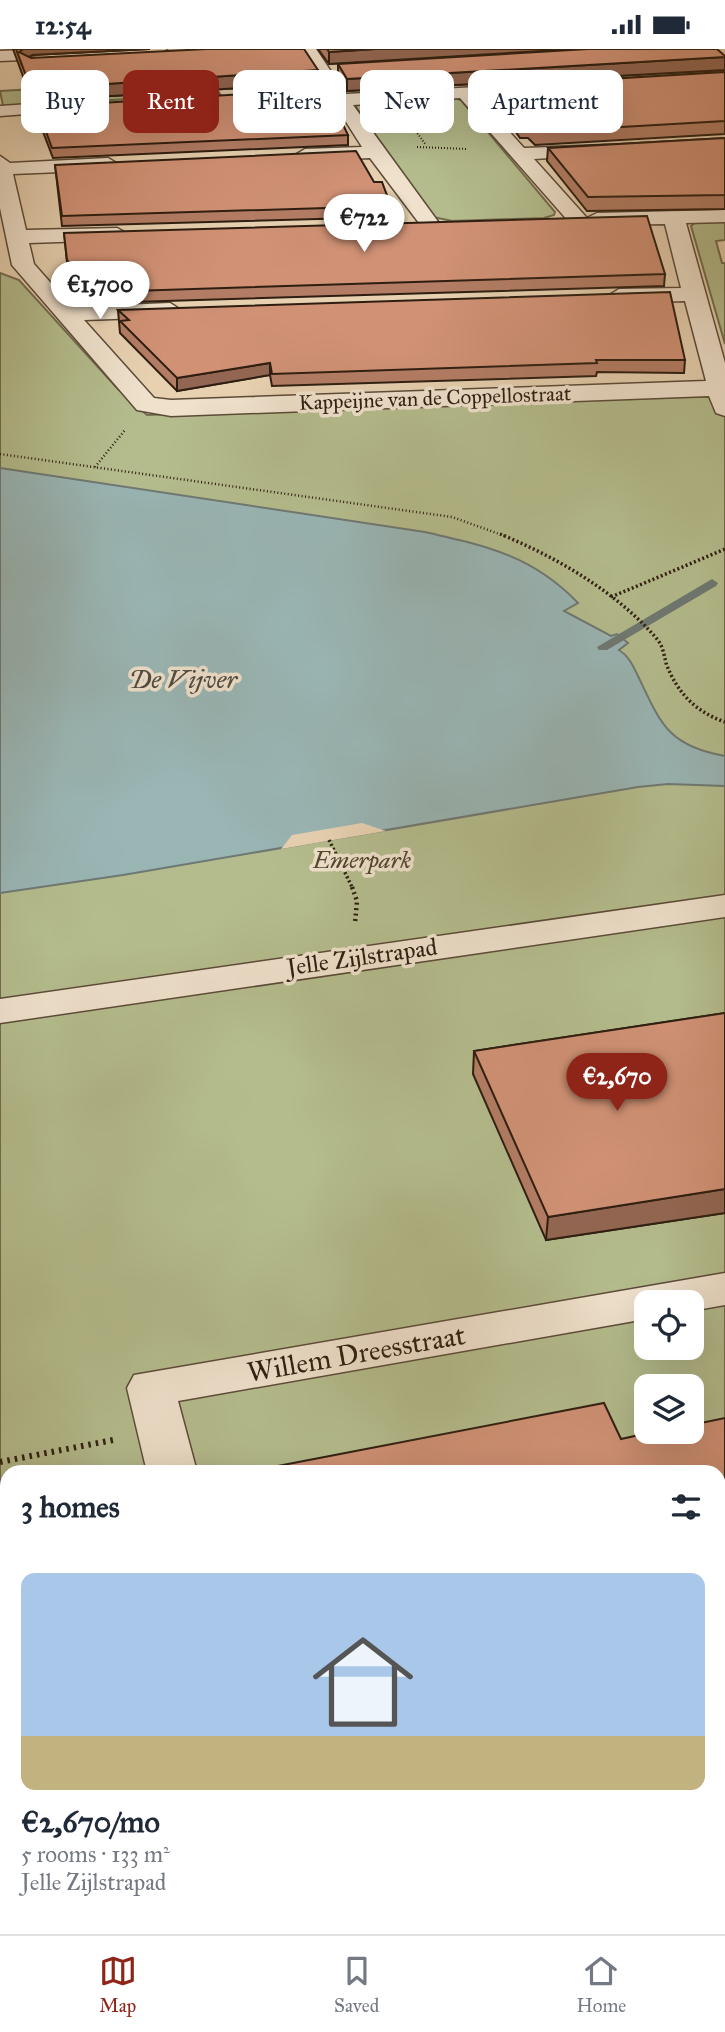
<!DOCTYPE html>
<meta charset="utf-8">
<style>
body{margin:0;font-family:"IM FELL Great Primer",serif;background:#f6f6f7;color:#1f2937;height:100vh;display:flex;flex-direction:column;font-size:26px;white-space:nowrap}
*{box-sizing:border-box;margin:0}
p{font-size:23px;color:#747a83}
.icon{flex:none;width:38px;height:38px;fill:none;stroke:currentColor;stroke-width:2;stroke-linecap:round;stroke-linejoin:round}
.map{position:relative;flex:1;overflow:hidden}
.side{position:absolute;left:0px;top:1416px;width:726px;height:471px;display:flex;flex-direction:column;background:#fff;border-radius:21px 21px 0 0;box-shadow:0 7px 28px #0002}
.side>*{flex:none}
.guide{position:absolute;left:21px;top:21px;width:684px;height:63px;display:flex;gap:14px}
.controls{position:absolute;left:634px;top:1241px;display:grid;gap:14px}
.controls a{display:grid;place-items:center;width:70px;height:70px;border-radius:14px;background:#fff;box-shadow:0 7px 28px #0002;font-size:35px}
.price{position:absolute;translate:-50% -60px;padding:0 16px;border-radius:24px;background:#fff;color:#222;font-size:23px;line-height:46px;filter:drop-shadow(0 2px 4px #0008)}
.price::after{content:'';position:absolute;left:50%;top:42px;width:21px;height:16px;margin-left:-10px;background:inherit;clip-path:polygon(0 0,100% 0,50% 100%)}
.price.on{background:#8f2418;color:#fff}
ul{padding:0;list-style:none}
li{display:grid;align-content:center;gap:14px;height:371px;padding:0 21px}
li+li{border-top:2px solid #e0e1e3}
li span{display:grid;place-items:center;height:217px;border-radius:14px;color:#555}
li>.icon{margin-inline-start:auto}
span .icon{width:126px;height:126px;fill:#fffc;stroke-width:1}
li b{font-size:30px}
h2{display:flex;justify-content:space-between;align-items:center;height:84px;padding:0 21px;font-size:30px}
.chip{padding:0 24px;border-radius:14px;background:#fff;box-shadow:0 7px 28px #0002;font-size:24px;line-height:63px}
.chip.on{background:#8f2418;color:#fff}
.status{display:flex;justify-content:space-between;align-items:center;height:49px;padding:0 35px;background:#fff;direction:ltr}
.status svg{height:19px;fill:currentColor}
.tabs{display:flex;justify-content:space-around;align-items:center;height:98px;border-top:2px solid #e0e1e3;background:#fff;font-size:19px;color:#747a83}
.tabs a{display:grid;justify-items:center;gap:4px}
.tabs .on{color:#8f2418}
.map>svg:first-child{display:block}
.green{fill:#b4bc8d;stroke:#716d4f;stroke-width:2;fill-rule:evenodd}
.water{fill:#99b5b4;stroke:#6e7973;stroke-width:2}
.pier{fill:#e7d1b1}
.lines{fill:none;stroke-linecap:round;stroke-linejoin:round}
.stream{fill:#6e7973;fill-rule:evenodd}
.street-casing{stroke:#5c4b39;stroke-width:3}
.path-far4{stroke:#2e1e11;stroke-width:2;stroke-dasharray:1 2;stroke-linecap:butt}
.path-far3{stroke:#2e1e11;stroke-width:2.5;stroke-dasharray:1 2.5;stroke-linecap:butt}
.path-far2{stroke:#2e1e11;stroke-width:3.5;stroke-dasharray:2 2.5;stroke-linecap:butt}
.path-far1{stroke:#2e1e11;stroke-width:4.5;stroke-dasharray:2 3.5;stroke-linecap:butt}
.path{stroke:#2e1e11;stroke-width:6;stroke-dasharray:2.5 5;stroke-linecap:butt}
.street{fill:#efe1cc;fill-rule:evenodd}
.wall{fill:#b37d65;stroke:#2e1e11;stroke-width:2}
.shaded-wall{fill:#926652;stroke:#2e1e11;stroke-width:2}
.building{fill:#d09175;stroke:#2e1e11;stroke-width:2}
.labels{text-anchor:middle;stroke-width:7;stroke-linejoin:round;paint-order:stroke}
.far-street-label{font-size:21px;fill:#2e1e11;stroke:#efe1cc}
.park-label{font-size:24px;font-style:italic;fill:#504630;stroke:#efe1cc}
.street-label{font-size:24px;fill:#2e1e11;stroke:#efe1cc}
.water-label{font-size:26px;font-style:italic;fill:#4e4b42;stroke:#efe1cc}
.near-street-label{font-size:28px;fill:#2e1e11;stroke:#efe1cc}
</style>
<div class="status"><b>12:54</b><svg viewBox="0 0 49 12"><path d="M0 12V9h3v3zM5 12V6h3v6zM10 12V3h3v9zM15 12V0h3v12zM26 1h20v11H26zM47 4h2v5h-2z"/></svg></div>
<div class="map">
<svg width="725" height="1885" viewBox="0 0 725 1885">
<rect width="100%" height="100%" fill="#e7d1b1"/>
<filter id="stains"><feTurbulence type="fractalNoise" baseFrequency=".00286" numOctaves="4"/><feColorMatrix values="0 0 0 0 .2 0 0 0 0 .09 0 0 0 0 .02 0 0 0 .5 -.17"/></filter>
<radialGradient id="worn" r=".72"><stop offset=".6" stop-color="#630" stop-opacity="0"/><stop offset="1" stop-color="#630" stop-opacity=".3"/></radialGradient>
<g class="green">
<polygon points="210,30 220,45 3,57 0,42"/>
<polygon points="454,49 461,51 555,163 554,166 544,169 452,172 433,168 356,58 357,55"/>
<polygon points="725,171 725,191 716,192 722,214 725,214 725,295 691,177 696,173"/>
<path d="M0 224 19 231 117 339 147 366 662 347 725 348V1885H0ZM646 1253H691V1298H646ZM646 1337H691V1382H646ZM7 1423H719V1880H7Z"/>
</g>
<path class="water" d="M0 419 425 483C487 497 533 507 578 554L564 562 611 587 617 585 628 594 619 601C629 607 633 617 638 627 661 675 668 697 725 707V737L668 735 638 738 123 826 0 844Z"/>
<polygon class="pier" points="362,774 386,782 281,800 292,786"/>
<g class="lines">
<polygon class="stream" points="712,530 718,534 716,537 607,601 599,601 597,598"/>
<g class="street-casing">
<g id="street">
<polygon points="44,0 167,0 159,5 0,12 0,2"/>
<polygon points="300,0 316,0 346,45 552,34 555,38 546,43 478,48 524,99 606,96 609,100 599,106 534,110 587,169 597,164 725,161 725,173 686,174 725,314 725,367 716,364 709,347 171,367 137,361 12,216 0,159 0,107 10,114 108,109 118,115 108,121 13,125 26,181 117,179 128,185 117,191 29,194 34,215 72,258 170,254 181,261 170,268 84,271 154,349 171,351 706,332 685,252 619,254 608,247 619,240 681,239 665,175 597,176 587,171 577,176 570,174 460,49 353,56 439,174 436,178 422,178 370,109 305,112 295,106 305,100 362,98"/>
<polygon points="89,51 95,52 98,56 95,60 0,67 0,57"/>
<polygon points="725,846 725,868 0,974 0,950"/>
<polygon points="725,1224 725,1256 691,1262 691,1253 646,1253 646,1270 178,1352 197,1423 147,1423 127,1339 134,1326"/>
<polygon points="725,1622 725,1668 719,1670 719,1623"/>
</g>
</g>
<g class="path-far4">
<polyline points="412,77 426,96"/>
<polyline points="417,98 468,100"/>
</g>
<g class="path-far3">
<polyline points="0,405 452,468 505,487"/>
<polyline points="95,418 125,381"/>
</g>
<g class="path-far2">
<path d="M500 485C556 508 617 543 657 590 663 597 664 606 666 614 677 644 696 663 725 673"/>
<polyline points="611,548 725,500"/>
<polyline points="329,791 353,840"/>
</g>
<polyline class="path-far1" points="352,838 357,852 355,874"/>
<g class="path">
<polyline points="0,1413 113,1391"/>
<polyline points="212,1885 215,1880"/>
</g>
<use href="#street" class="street"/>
</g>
<g class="wall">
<polygon points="13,0 150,0 32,6 29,8 318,34 32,52"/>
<polygon points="318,0 575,0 329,15"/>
<polygon points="725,7 725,21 347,42 338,28 338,15"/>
<polygon points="725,23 725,85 535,96 528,89 520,89 493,50 493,37"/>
<polygon points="37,58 348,86 348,96 53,109 37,67"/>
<polygon points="725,89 725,160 587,162 547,112 548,99"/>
<polygon points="55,116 374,133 391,157 391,168 62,177"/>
<polygon points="64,184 665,225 664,237 100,254 68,223"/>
<polygon points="118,261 685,311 684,324 597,323 596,327 272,337 270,326 177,342 120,284"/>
<polygon points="725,964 725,1164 546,1191 473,1025 474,1002"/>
</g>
<g class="shaded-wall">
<polygon points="23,0 150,0 32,6 21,14 19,3"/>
<polygon points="375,0 575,0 329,15 329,3"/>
<polygon points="725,8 725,21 347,42 347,30"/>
<polygon points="318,21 318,34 32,52 31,40"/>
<polygon points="270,314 270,326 177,342 177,329"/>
<polygon points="725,1140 725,1164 546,1191 548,1168"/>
<polygon points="725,1522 725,1550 719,1551 719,1524"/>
<polygon points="7,1854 7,1880 23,1880 0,1885 0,1856"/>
</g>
<g class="building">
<polygon points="16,0 23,0 19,3 31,9 207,0 304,0 318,21 31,40"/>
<polygon points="327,0 375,0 329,3"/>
<polygon points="588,0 717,0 725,7 725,8 347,30 338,15"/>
<polygon points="725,23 725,72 535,83 529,76 521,76 493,37"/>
<polygon points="326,40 348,86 52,99 37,58"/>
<polygon points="725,89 725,146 588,148 548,99"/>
<polygon points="356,102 374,133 382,133 391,157 62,167 55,116"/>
<polygon points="647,167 665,225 100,243 67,211 64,184"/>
<polygon points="670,243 685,311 596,311 597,314 272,325 270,314 177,329 120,272 129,271 118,261"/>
<polygon points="725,964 725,1140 548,1168 474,1002"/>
<polygon points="604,1354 621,1390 657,1382 691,1382 691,1376 725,1369 725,1522 719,1524 719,1423 258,1423 257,1421"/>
<polygon points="7,1560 7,1854 0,1856 0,1562"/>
</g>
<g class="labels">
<g class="far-street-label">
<text transform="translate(435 349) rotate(-2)" y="7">Kappeijne van de Coppellostraat</text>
</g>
<g class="park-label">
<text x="362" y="819">Emerpark</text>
</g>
<g class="street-label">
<text transform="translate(362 908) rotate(-8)" y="8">Jelle Zijlstrapad</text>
</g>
<g class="water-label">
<text x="183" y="639">De Vijver</text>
</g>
<g class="near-street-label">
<text transform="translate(356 1304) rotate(-10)" y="10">Willem Dreesstraat</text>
</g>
</g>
<rect width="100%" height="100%" filter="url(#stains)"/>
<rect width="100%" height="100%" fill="url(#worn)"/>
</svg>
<div class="controls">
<a><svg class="icon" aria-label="locate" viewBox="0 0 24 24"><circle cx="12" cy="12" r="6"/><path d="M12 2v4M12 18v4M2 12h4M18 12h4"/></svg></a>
<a><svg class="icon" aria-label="layers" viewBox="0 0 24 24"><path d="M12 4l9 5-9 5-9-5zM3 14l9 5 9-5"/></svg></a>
</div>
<b class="price" style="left:364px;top:205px">€722</b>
<b class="price" style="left:100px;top:272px">€1,700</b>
<b class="price on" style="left:617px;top:1064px">€2,670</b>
<div class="guide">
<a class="chip">Buy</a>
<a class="chip on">Rent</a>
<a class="chip">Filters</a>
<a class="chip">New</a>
<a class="chip">Apartment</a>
</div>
<section class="side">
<h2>3 homes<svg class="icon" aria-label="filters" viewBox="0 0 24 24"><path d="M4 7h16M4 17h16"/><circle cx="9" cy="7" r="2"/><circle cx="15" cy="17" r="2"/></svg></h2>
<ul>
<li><span style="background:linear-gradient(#a9c7e8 75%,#c2b280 0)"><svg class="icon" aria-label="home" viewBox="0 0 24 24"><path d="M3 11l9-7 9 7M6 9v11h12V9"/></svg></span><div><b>€2,670/mo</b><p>5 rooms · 133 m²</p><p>Jelle Zijlstrapad</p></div></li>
</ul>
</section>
</div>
<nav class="tabs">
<a class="on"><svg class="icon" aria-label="map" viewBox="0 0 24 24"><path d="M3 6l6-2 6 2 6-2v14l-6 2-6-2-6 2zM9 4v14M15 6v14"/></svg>Map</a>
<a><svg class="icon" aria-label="saved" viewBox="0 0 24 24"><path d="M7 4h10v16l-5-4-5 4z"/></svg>Saved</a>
<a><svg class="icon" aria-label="home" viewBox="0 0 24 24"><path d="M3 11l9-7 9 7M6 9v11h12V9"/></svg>Home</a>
</nav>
